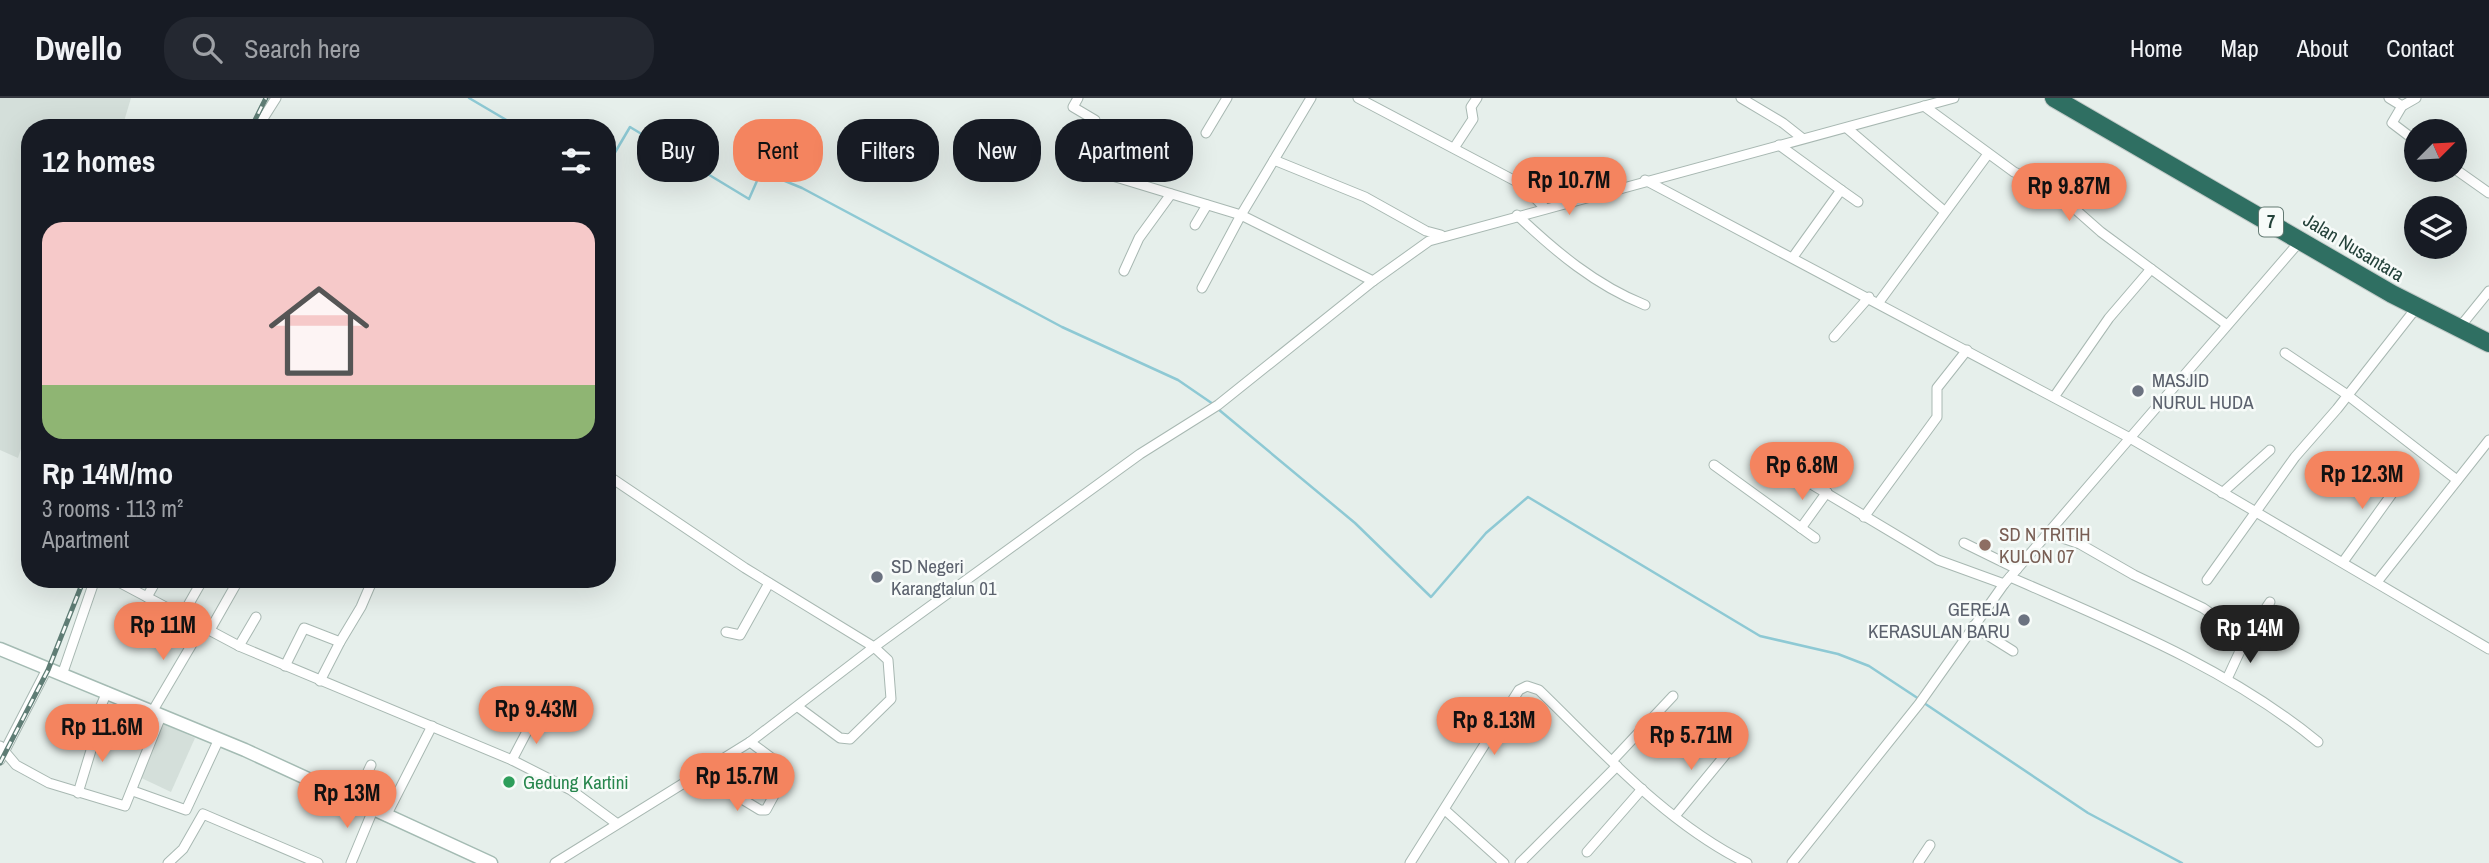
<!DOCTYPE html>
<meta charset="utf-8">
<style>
body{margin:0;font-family:"Archivo Narrow",sans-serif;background:#242831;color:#f1f3f6;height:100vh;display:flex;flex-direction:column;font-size:26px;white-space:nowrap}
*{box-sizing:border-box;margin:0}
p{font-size:23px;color:#9ea1a6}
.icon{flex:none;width:38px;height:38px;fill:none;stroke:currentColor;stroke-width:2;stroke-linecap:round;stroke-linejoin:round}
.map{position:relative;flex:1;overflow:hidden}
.panel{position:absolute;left:21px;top:21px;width:595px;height:469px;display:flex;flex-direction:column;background:#171b24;border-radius:28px;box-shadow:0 7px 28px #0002}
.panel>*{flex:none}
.top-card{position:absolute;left:637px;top:21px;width:665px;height:63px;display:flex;gap:14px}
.needle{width:46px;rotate:66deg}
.controls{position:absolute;left:2404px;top:21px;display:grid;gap:14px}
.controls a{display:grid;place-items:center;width:63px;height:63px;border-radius:50%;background:#171b24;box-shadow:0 7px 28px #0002;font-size:35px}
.price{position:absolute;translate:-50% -60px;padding:0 16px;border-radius:24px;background:#f4845f;color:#111;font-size:23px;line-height:46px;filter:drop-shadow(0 2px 4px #0008)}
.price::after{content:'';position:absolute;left:50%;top:42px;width:21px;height:16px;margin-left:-10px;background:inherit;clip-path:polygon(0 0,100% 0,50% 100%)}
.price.selected{background:#222;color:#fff}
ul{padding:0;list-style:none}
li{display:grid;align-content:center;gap:14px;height:371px;padding:0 21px}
li span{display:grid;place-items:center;height:217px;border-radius:21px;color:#555}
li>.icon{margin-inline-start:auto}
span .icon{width:126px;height:126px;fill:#fffc;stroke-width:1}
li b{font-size:30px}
h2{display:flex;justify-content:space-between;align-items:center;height:84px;padding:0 21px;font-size:30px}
.chip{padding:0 24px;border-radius:28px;background:#171b24;box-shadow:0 7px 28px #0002;font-size:24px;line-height:63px}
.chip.selected{background:#f4845f;color:#111}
header{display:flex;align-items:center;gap:42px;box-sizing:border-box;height:98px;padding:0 35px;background:#171b24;border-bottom:2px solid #363941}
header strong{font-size:33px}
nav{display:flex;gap:38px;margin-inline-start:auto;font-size:24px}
.search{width:490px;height:63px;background:#242831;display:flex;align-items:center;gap:18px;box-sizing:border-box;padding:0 24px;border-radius:28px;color:#9ea1a6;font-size:26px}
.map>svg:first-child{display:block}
.built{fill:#d4dfda}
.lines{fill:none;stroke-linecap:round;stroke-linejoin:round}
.stream{stroke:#8ec9d4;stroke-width:2.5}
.street-casing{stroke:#a8b8b2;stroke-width:11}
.secondary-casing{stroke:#a4bbb3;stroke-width:15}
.highway-casing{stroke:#c2cac8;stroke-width:20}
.street{stroke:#fff;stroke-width:9}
.secondary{stroke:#fff;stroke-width:12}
.highway{stroke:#2f6f62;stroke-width:18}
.rail-casing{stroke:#5f7d75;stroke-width:5}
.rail{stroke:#f7fbf9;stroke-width:2.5;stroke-dasharray:8;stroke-linecap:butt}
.worship-dot{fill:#6b7280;stroke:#f7fbf9;stroke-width:2.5}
.education-dot{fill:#8d6e63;stroke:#f7fbf9;stroke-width:2.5}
.leisure-dot{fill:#2e9e5b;stroke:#f7fbf9;stroke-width:2.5}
.labels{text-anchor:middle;stroke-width:5;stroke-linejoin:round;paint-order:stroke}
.shield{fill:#f7fbf9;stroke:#637a73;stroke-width:2}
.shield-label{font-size:18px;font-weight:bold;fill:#24423a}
.street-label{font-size:19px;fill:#24423a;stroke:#f7fbf9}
.worship-label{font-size:19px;fill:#5b616d;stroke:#f7fbf9;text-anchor:start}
.education-label{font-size:19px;fill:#785e54;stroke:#f7fbf9;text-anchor:start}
.leisure-label{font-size:19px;fill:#27864d;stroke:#f7fbf9;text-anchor:start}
</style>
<header>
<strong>Dwello</strong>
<div class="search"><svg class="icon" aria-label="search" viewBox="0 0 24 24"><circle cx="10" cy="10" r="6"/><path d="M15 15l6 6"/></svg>Search here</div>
<nav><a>Home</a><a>Map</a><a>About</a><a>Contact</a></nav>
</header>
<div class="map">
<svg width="2489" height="765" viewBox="0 0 2489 765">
<rect width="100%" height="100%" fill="#e6efeb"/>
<g class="built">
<polygon points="0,0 131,0 122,30 30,30 30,323 18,360 0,352"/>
<polygon points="160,624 195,640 171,694 135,677"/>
</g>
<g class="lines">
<g class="stream">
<polyline points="469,0 520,30"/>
<polyline points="607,68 630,29 749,101 760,76 768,76 802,90 1062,229 1178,282 1213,306"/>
<polyline points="1218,311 1355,425 1431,499 1486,435 1528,399 1760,538 1838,556 1869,568 1919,601"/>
<polyline points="1924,605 2088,715 2182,765"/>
</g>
<g class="street-casing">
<g id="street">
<polyline points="1078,0 1073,9 1095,22 1073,66 1241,117 1202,190"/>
<polyline points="1311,0 1241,117 1373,183"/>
<polyline points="1358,0 1521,86 1545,110"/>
<polyline points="1741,0 1783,25 1802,40"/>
<polyline points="2389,0 2402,8"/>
<polyline points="2416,0 2402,8 2392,25 2417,44"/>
<polyline points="1924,8 2014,74 2050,89 2101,134 2227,227"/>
<polyline points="257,30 276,0"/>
<polyline points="1848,31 1944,113"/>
<polyline points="1206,35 1227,0"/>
<polyline points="1779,47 1841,92"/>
<polyline points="1454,50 1473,21 1471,9 1477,0"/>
<polyline points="1274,62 1365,99 1426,133 1441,137"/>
<polyline points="2455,71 2489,95"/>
<polyline points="1645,82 2130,340 2301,142"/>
<path d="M1517 117C1555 153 1595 187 1645 207"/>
<polyline points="1195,127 1207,107"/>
<polyline points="1793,159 1841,92 1858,104"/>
<polyline points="1124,173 1139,140 1171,96"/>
<polyline points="1879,204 1988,56"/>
<polyline points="2459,230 2489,193"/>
<polyline points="1834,239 1869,199"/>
<polyline points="2285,255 2346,296 2457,382"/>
<polyline points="2054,299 2109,220 2151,171"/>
<polyline points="1771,362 1938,462 2004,486"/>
<polyline points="1714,367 1815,440"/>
<polyline points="2222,395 2270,352"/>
<polyline points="1864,419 1937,319 1937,290 1967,252"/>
<polyline points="1801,430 1827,394"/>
<polyline points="2048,435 2080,446 2134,477 2203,510 2246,540"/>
<polyline points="1964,445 2017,471"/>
<polyline points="2343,464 2404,379"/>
<path d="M2010 479C2117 526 2228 570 2318 644"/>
<polyline points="113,481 239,548 512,662 571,692 616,725"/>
<polyline points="2207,482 2295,359 2337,311 2417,209"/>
<polyline points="2377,484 2489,342"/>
<polyline points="147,499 157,481"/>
<polyline points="182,518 203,481"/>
<polyline points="1973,528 2013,553"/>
<polyline points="210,532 239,481"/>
<polyline points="726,534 740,537 769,485"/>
<polyline points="239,548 256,519"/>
<polyline points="285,568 304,530 340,544 361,509 373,481"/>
<polyline points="62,577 95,481"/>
<polyline points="2227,581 2246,540 2270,504"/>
<polyline points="320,583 340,544"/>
<polyline points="798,609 840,640 850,641 891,601 888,562 874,549 1140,356 1218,307 1373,183 1429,143 1954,0"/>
<polyline points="152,614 202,529"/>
<polyline points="0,648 16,667 49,685 125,708 161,618"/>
<polyline points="0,662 47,571"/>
<polyline points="512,662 534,620"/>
<polyline points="1612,663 1673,598"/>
<polyline points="699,675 760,712 766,712 786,675 781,667 750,644"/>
<polyline points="133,693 186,712 219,641"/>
<polyline points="78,695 92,649 90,633 107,594"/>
<polyline points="354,703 371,667"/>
<polyline points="1445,712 1504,765"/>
<polyline points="386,718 432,628"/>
<polyline points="1675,718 1731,650"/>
<polyline points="1587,754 1642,691"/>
<polyline points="168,765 183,751 203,716 318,765"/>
<polyline points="351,765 373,712"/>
<polyline points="555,765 750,644 874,549 745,470 607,377"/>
<path d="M1410 765 1519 592 1527 588 1539 592C1603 654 1666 725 1747 765"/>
<polyline points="1520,765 1617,668"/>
<polyline points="1792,765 1919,606 2004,486 2130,340 2489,551"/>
<polyline points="1918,765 1930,747"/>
</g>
</g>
<g class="secondary-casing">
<polyline id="secondary" points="0,551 245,652 491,765"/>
</g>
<g class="highway-casing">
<polyline id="highway" points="2054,0 2392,196 2489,245"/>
</g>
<use href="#street" class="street"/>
<use href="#secondary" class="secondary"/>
<use href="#highway" class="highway"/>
<g class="rail-casing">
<g id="rail">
<polyline points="251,30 266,0"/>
<polyline points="0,665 48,572 84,481"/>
</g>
</g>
<use href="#rail" class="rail"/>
</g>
<g class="worship-dot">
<circle cx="2138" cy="293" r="7"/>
<circle cx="877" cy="479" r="7"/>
<circle cx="2024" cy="522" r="7"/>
</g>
<circle class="education-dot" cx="1985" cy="447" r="7"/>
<circle class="leisure-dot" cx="509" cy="684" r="7"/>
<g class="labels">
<rect class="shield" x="2259" y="109.5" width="24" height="29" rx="5"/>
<g class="shield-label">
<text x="2271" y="130">7</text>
</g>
<g class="street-label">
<text transform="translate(2354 149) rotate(31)" y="7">Jalan Nusantara</text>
</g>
<g class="worship-label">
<text x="2152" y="289">MASJID<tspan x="2152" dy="22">NURUL HUDA</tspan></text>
<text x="891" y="475">SD Negeri<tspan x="891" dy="22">Karangtalun 01</tspan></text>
<text x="2010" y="518" text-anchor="end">GEREJA<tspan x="2010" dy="22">KERASULAN BARU</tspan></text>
</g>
<g class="education-label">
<text x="1999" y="443">SD N TRITIH<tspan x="1999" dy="22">KULON 07</tspan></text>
</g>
<g class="leisure-label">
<text x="523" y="691">Gedung Kartini</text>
</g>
</g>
</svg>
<div class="controls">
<a><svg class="needle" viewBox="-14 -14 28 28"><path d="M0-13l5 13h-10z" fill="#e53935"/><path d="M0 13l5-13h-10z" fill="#9ea1a6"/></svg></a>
<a><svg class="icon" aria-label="layers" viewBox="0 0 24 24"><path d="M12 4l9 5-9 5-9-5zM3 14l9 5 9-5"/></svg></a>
</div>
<b class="price" style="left:1569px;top:119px">Rp 10.7M</b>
<b class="price" style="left:2069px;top:125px">Rp 9.87M</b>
<b class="price" style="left:1802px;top:404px">Rp 6.8M</b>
<b class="price" style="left:2362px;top:413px">Rp 12.3M</b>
<b class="price" style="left:163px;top:564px">Rp 11M</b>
<b class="price selected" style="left:2250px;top:567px">Rp 14M</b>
<b class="price" style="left:536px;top:648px">Rp 9.43M</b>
<b class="price" style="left:1494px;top:659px">Rp 8.13M</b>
<b class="price" style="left:102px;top:666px">Rp 11.6M</b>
<b class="price" style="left:1691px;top:674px">Rp 5.71M</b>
<b class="price" style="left:737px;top:715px">Rp 15.7M</b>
<b class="price" style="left:347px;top:732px">Rp 13M</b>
<div class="top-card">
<a class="chip">Buy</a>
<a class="chip selected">Rent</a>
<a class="chip">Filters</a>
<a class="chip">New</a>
<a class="chip">Apartment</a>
</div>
<section class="panel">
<h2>12 homes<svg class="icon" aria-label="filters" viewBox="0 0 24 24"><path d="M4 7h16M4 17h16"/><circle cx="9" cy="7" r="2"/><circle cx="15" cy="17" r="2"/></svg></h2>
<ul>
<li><span style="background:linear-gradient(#f6c9c9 75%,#8fb573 0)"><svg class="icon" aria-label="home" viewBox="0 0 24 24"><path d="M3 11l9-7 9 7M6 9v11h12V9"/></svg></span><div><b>Rp 14M/mo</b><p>3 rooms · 113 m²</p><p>Apartment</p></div></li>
</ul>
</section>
</div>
